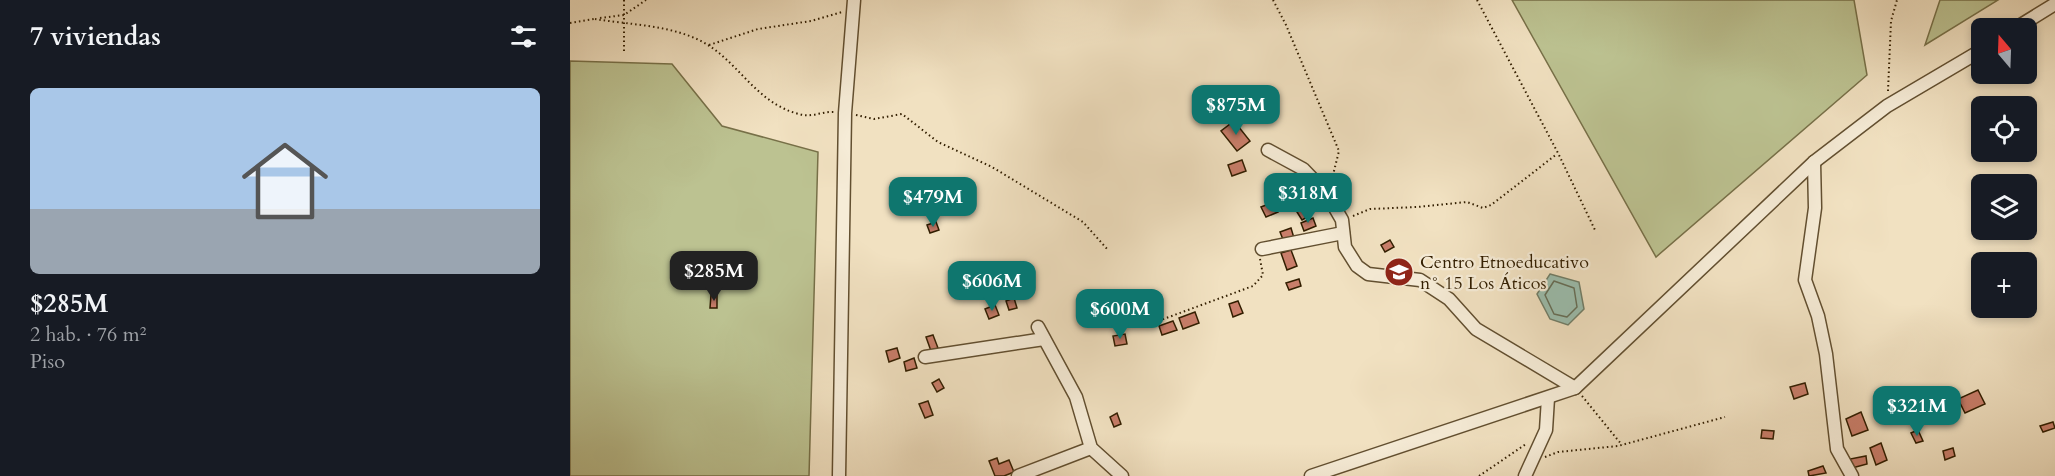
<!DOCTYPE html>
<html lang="es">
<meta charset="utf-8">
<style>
body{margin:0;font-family:Cardo,serif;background:#242831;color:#f1f3f6;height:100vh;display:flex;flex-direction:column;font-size:22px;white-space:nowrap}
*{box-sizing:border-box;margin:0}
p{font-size:20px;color:#9ea1a6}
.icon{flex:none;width:33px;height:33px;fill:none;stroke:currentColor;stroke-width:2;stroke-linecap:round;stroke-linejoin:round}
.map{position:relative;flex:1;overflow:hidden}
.panel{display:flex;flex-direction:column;background:#171b24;width:570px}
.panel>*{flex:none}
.needle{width:39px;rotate:341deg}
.tools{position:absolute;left:1401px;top:18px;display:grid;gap:12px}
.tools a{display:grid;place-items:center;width:66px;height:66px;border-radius:9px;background:#171b24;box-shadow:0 3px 9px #0003;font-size:30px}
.price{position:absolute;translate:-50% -51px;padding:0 14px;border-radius:12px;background:#0f766e;color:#fff;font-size:20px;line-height:39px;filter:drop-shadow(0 2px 3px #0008)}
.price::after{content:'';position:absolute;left:50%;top:36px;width:18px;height:14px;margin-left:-9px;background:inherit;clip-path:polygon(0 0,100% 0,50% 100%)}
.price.active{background:#222;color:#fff}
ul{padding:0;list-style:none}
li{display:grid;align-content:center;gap:12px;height:318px;padding:0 30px}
li span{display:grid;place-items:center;height:186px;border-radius:9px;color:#555}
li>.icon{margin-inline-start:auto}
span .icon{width:108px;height:108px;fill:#fffc;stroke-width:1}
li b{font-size:26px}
h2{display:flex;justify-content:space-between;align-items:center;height:72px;padding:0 30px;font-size:26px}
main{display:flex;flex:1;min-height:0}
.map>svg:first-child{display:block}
.green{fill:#bcc291;stroke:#777048;stroke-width:1.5}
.water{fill:#9bbeae;stroke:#717e68;stroke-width:1.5}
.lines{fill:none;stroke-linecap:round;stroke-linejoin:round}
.shore{stroke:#666e57;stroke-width:1.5}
.building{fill:#c97e6a;stroke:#321e00;stroke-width:1.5}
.minor-casing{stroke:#624f30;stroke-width:15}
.path{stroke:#321e00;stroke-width:2;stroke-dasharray:1.5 3;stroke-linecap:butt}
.minor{stroke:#f6ecd7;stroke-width:12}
.labels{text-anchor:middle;stroke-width:4.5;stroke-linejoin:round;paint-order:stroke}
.poi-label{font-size:18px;fill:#321e00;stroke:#f6ecd7;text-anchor:start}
</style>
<main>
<section class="panel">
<h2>7 viviendas<svg class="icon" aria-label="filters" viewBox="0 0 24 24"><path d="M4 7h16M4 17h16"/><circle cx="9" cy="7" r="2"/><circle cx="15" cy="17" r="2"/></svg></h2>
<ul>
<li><span style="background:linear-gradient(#a9c7e8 65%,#9aa5b1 0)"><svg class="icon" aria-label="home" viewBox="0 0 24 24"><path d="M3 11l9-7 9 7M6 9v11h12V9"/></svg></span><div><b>$285M</b><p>2 hab. · 76 m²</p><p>Piso</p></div></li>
</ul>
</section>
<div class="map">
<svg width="1485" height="476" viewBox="0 0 1485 476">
<rect width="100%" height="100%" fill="#f1e1c1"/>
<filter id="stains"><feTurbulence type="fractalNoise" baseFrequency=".00333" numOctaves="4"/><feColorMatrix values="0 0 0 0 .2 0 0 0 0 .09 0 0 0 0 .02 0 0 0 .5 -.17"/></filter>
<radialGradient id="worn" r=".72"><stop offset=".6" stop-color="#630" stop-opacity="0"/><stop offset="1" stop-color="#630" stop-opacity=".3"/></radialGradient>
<g class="green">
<polygon points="942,0 1284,0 1297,75 1086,257"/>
<polygon points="1370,0 1428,0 1355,45"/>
<polygon points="0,61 102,64 152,126 248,152 239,476 0,476"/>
</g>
<polygon class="water" points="980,274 1009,282 1014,309 998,325 980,319 967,294"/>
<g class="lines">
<polygon class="shore" points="984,281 1004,288 1007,307 997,317 984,314 975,295"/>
</g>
<g class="building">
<polygon points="664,121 680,141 667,151 651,131"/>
<polygon points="672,160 676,171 662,176 658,165"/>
<polygon points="704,202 708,212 696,217 691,207"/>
<polygon points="737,207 741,215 732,220 727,212"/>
<polygon points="743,218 746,226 734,231 731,223"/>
<polygon points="366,222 369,230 360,233 357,225"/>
<polygon points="721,228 724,238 714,242 710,232"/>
<polygon points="820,240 824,247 815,252 811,245"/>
<polygon points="721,250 727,266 717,270 711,253"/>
<polygon points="729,279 731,286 719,290 716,283"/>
<polygon points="141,295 147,295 147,308 140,308"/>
<polygon points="444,298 447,308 439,310 436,301"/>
<polygon points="668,301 673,313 663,317 659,304"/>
<polygon points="425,305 429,315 419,319 415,309"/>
<polygon points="625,312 629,323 613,329 609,318"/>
<polygon points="603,321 607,330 592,335 589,326"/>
<polygon points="555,334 557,344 545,346 543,336"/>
<polygon points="363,335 368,348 361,351 356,337"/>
<polygon points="327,348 330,358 319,362 316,351"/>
<polygon points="344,358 347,368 336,371 334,362"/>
<polygon points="369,379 374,388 367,392 362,383"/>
<polygon points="1235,383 1238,394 1224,399 1220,387"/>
<polygon points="1408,390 1415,404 1395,413 1388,399"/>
<polygon points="358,401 363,415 355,418 349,404"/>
<polygon points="1291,412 1298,430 1282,436 1276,419"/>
<polygon points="547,413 551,424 544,427 540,417"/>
<polygon points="1483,422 1485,428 1473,432 1470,426"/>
<polygon points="1192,430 1204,431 1203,439 1191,438"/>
<polygon points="1348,430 1353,441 1346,443 1341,433"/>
<polygon points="1311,443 1317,460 1306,465 1300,448"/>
<polygon points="1383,448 1385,456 1375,460 1373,451"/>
<polygon points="1296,456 1297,464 1282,468 1280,459"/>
<polygon points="427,458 429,464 439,460 444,472 434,476 425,476 419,461"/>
<polygon points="1253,466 1256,473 1239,476 1238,471"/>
</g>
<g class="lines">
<g class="minor-casing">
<g id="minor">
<polyline points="1446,28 1485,4"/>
<polyline points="698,150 733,169 757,194 772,220 775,247 787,266 798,274 850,280 879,299 906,329 1005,388"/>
<polyline points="1244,162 1245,208 1235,280 1248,316 1256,354 1267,449 1282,476"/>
<polyline points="692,249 773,233"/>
<polyline points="468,327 506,397 521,448 552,476"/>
<polyline points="355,357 474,339"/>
<polyline points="269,476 275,113 284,0"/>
<polyline points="448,476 521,448"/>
<polyline points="741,476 1005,388 1244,162 1317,106 1412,50"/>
<polyline points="955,476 976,430 978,398"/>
</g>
</g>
<g class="path">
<polyline points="54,0 54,54"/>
<polyline points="703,0 716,25 769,151 761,183"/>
<polyline points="907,0 988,153 1025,230"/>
<polyline points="30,18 54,15 76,0"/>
<path d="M25 19C61 25 106 25 138 45 170 65 188 104 229 114 241 118 253 111 265 112"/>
<polyline points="0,23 24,19"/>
<polyline points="139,45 188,29 241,21 272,12"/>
<polyline points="1318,91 1321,21 1327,0"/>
<polyline points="286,115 304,119 332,114 368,142 422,167 513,222 538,250"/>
<polyline points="783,216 800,209 847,207 897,202 913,208 921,205 987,154"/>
<polyline points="580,324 683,286 693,275 690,259"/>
<polyline points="1012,396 1052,445"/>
<polyline points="975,457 988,452 1048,446 1155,417"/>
<polyline points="909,476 956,444"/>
</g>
<use href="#minor" class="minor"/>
</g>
<defs>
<g id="school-disc" transform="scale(1.5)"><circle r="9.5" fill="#8f2418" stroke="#f6ecd7"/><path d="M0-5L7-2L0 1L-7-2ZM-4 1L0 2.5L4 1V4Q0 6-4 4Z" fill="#fff"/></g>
</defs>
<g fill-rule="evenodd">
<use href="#school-disc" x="829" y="272"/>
</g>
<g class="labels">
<g class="poi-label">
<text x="850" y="268">Centro Etnoeducativo<tspan x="850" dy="21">n° 15 Los Áticos</tspan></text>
</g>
</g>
<rect width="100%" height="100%" filter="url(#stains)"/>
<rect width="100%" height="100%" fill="url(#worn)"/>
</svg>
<div class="tools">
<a><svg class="needle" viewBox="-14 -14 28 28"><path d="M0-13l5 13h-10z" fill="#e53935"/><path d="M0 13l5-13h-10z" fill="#9ea1a6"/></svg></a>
<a><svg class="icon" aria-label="locate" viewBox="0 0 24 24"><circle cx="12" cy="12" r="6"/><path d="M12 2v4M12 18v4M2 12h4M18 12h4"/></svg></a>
<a><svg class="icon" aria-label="layers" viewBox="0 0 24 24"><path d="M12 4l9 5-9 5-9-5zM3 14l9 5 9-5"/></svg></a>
<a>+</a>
</div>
<b class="price" style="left:666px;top:136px">$875M</b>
<b class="price" style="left:738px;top:224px">$318M</b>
<b class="price" style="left:363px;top:228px">$479M</b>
<b class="price active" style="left:144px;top:302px">$285M</b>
<b class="price" style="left:422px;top:312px">$606M</b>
<b class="price" style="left:550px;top:340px">$600M</b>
<b class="price" style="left:1347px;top:437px">$321M</b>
</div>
</main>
